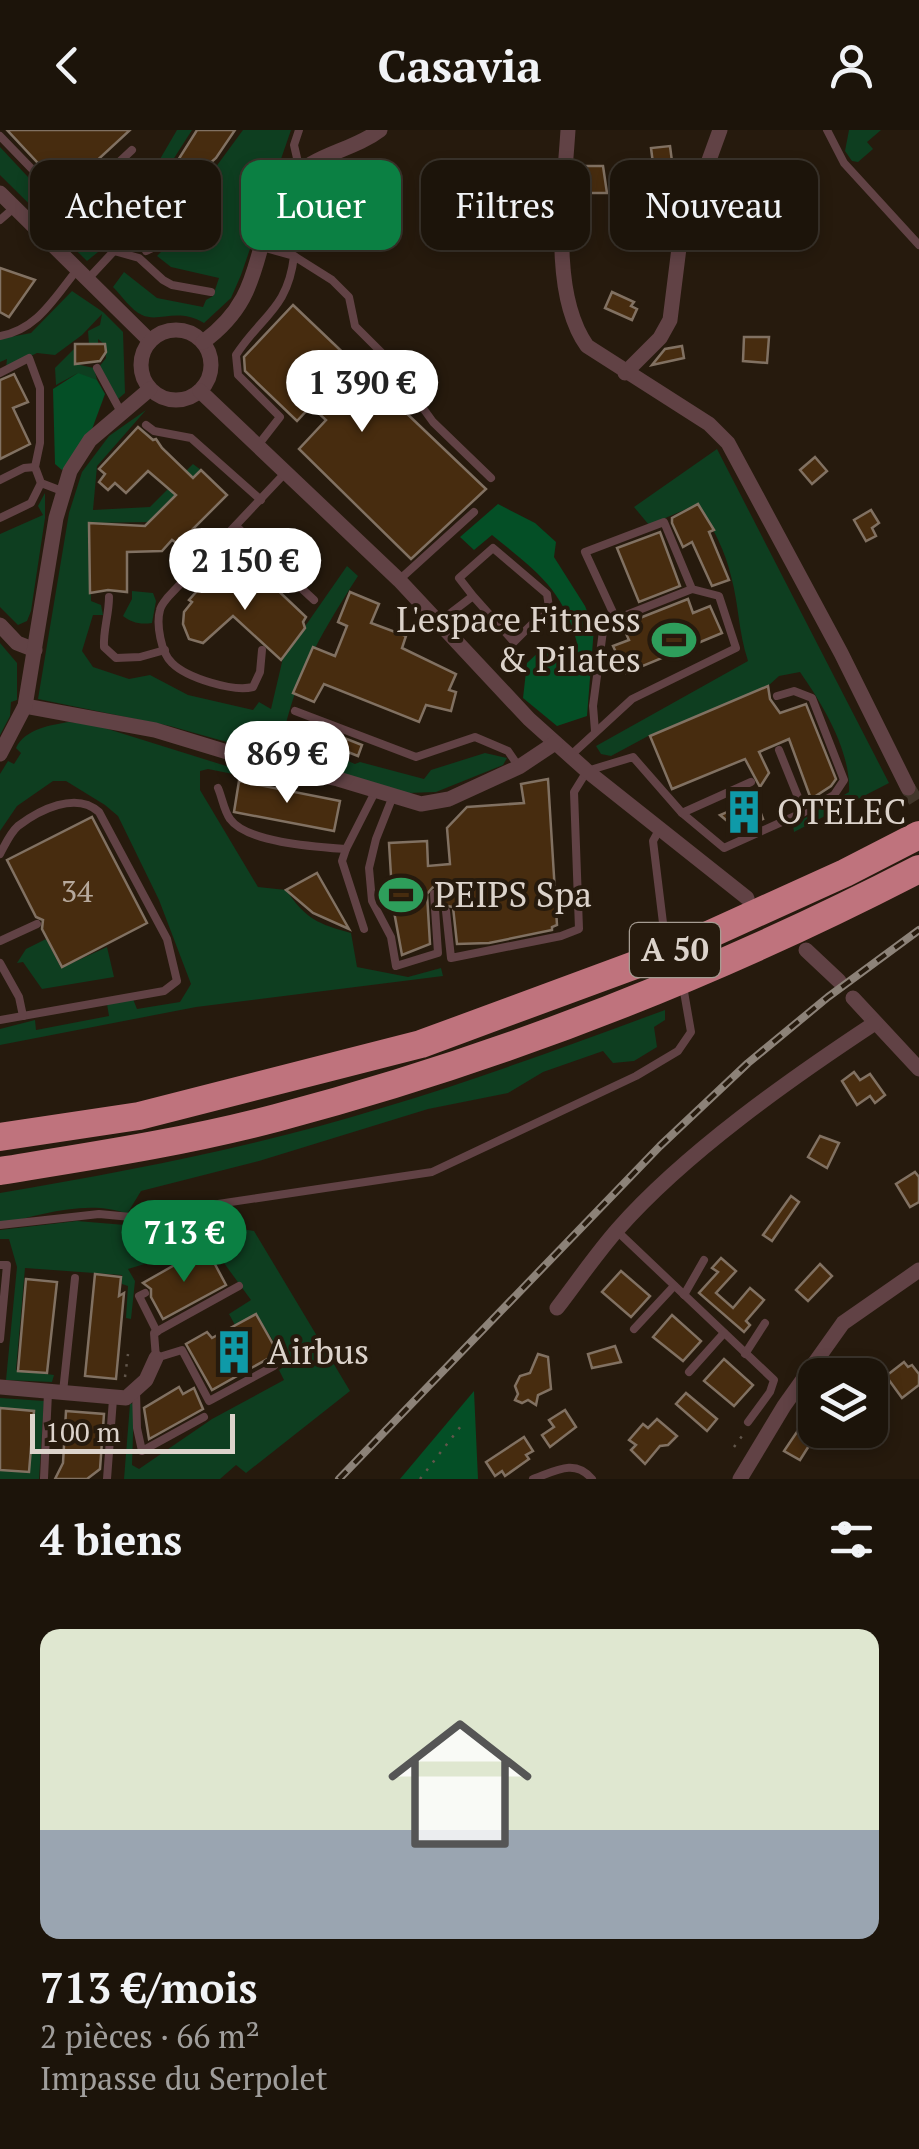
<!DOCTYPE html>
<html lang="fr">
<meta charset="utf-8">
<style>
body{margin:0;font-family:"PT Serif",serif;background:#251d13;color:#f1f3f6;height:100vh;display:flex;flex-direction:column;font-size:38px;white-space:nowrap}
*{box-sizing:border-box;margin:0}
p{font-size:32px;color:#a09e9c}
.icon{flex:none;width:55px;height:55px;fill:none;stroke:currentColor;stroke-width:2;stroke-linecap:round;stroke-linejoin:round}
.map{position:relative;height:1349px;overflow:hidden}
.details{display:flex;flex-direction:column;background:#1c140a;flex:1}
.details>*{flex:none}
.hud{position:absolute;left:30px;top:30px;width:860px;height:90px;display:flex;gap:20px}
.buttons{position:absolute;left:798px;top:1228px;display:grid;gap:20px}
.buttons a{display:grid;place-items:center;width:90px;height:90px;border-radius:20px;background:#1c140a;box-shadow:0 5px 15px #0003,0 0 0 2px #3a332b;font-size:50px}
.scale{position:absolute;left:30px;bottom:25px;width:205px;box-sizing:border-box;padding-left:10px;border:5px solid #dcd3cb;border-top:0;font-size:28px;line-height:35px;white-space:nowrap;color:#dcd3cb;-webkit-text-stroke:8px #261a0d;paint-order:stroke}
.price{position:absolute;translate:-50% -85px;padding:0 22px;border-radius:35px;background:#fff;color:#222;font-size:32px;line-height:65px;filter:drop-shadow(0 2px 5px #0008)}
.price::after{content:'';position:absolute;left:50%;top:60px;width:30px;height:22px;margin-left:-15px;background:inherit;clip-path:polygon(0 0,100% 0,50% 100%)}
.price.selected{background:#0b8043;color:#fff}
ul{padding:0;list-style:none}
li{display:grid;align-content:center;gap:20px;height:530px;padding:0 40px}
li span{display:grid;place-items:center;height:310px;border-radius:20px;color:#555}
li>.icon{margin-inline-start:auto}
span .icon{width:180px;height:180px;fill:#fffc;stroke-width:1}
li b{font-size:42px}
h2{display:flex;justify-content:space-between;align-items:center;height:120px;padding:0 40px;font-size:42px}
.tag{padding:0 35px;border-radius:20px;background:#1c140a;box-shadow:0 5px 15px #0003,0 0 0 2px #3a332b;font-size:35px;line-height:90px}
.tag.selected{background:#0b8043;color:#fff}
header{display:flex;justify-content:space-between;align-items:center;height:130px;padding:0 40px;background:#1c140a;font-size:45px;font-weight:700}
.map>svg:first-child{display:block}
.green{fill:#0e3e20}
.forest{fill:#044f26}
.building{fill:#472c0f;stroke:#817162;stroke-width:2.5}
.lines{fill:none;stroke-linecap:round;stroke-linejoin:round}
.street-tunnel{stroke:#41362a;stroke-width:15;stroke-dasharray:15 8;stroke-linecap:butt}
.path{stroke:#61564b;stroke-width:2.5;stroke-dasharray:2.5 8;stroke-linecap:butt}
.lane{stroke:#614245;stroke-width:8}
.street{stroke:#614245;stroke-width:15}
.highway{stroke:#bf737d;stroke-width:28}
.rail-casing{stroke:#8c8278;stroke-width:8}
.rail{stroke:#261a0d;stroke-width:4;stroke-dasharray:11;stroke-linecap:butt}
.labels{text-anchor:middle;stroke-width:8;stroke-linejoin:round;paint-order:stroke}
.number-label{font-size:30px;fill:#b7a99c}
.shield{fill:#261a0d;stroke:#a59c92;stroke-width:2.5}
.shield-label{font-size:32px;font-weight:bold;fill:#dcd3cb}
.poi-label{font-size:35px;fill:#dcd3cb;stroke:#261a0d;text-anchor:start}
</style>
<header><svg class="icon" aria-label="back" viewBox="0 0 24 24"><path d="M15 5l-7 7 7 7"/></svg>Casavia<svg class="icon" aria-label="person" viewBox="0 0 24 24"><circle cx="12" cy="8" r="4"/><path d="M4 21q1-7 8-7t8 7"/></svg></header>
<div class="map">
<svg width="919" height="1349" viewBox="0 0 919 1349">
<rect width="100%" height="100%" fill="#261a0d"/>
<g class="green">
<path d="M177 0H192L153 61 184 54 169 100 158 111C146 95 157 82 139 65Z"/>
<path d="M243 0H291L241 145 231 168 204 193C177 177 159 193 142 185 131 180 121 165 113 157L124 142 157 168 203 177 206 170 213 166 219 148 171 137 157 126 179 104 195 53 207 49Z"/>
<polygon points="849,0 881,0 867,12 873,19 858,32 852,31 845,21"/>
<polygon points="0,17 98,122 87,131 0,45"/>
<circle cx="123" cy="92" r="21"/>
<polygon points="72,161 103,182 123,202 125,263 118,269 99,237 106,228 104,214 98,209 98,214 89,214 88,201 100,195 102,184 82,205 55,225 37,223 6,238 7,229 0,232 0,209 31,203"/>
<polygon points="75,218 75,234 94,238 97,250 88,256 78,243 56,255 55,238"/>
<path d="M146 280 97 336 93 380 150 377 193 334 201 340 153 392 89 393 91 471 101 475 103 485H93L82 521 93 537 129 549 150 545 188 565 253 580 259 572 271 579 283 528 347 436 358 446C326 496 298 541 285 598L299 610 355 634 360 632 424 649 431 640 485 623 507 628 503 635 436 662 407 663 170 596 38 569 69 383 82 342 109 306Z"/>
<path d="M717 319 889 653 794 702 793 695 849 662C851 621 823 575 800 542L779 546 768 556 650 605 611 626 601 624 596 616 748 531C738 500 739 475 731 446 725 420 712 396 698 374L649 395 634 377Z"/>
<polygon points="45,363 45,388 31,481 27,491 18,495 0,477 0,404 43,385 38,376"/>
<path d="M132 461 153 463 156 471 152 493C139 495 131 492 123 486L132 469Z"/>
<polygon points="0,513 17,533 17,570 11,572 10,586 0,605"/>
<path d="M69 592 95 595 239 640 238 645 208 639 200 641V660L258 757 286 760C306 789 318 794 351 803L357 837 408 847 441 838 443 846 196 877 0 915V899L35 890 36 900 109 886 107 874 133 869 137 879 180 872 191 854 159 770 118 686 105 675 66 651H53L17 676 0 701V644L8 631 14 634 21 623 16 618C25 599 50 595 69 592Z"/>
<polygon points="46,809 61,838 107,817 114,847 42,859 23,832 17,833 26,819"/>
<path d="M665 880V890L654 897 657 917 634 931 613 933 603 921 543 942 508 963 428 979 259 1031 141 1061 127 1084C89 1069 38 1085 0 1095V1063C129 1041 260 1016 385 977 479 949 572 914 665 880Z"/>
<polygon points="77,1091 149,1097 193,1091 254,1101 350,1261 246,1343 236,1335 220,1349 124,1349 130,1274 134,1273 132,1335 139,1339 212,1289 284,1250 279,1240 288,1234 256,1184 235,1195 229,1184 251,1170 221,1129 204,1116 128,1139 135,1151 131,1189 126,1188 128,1156 122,1154 122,1145 25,1138 16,1240 54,1245 52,1252 6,1250 17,1137 9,1109 0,1109 0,1100"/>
<polygon points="0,1268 44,1271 39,1349 0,1349 0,1340 29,1342 34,1281 0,1278"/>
</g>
<g class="forest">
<polygon points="78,243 97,250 105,264 88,310 62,340 55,334 53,259"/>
<path d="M498 374 535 393 556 412 554 427 585 476 594 498 587 586 557 596 523 568 527 533 543 518 563 533 578 517C565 460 535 440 492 405L474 420 460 407Z"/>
<polygon points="474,1261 478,1349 400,1349"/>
</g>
<g class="building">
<polygon points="7,0 130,0 64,61"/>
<polygon points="197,0 235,0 216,28 199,43 186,45 181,52 159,59 172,34 175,35"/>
<polygon points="670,16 674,47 655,49 651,18"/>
<polygon points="581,36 603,36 607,63 582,63"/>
<polygon points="518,49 534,65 514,86 511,83 490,83 488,65 503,64"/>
<polygon points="0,138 35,150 9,187 0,182"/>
<polygon points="612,162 634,172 631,176 637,179 632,190 605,178"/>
<polygon points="293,175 486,359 411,429 299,319 326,290 311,276 297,291 245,241 244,227"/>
<polygon points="744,207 769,207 767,233 743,231"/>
<polygon points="75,214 105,214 106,222 100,231 75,234"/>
<polygon points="682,216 684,228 652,235 665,219"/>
<polygon points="14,244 28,272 13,278 30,314 0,329 0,250"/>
<polygon points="138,297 153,310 156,309 162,318 193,348 201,340 227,365 178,414 172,410 162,421 127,422 127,462 108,460 90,463 89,393 145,396 176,365 148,341 126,363 115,353 108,360 99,352 105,344 99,339"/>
<polygon points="815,327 827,341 812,354 800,340"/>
<polygon points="698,374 714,400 709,402 729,450 712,456 692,412 683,417 672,393 672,388"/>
<polygon points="871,380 879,393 872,398 876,406 866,411 854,390"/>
<polygon points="660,402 680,456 639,472 617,418"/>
<polygon points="268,451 306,487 303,492 305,498 281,530 233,486 203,513 189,509 183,494 184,482 192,472 189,470 205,452"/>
<polygon points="350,462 379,474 371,493 406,506 402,518 456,544 449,560 456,562 451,581 426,575 419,592 324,554 314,572 293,563 313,517 335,526 347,496 338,492"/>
<polygon points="688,469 693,483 710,476 722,503 626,543 613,516 629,510 622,495"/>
<polygon points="768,556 770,569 780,583 806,574 836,649 831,656 811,669 789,609 759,622 769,643 760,657 745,629 672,659 650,606"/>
<polygon points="306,593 362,615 358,626 302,604"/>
<polygon points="548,649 557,795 552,797 552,800 489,813 457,814 453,777 442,775 441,761 433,757 427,764 430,814 402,825 393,776 383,776 379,769 379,763 392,762 389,713 427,711 428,736 450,734 447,698 467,677 524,673 521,654"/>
<polygon points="239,651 340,671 334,701 234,682"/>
<polygon points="756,670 763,689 737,699 720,685"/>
<polygon points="92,687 147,793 62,837 42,799 43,790 36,787 7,730"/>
<polygon points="317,743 349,799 313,783 286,760"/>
<polygon points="854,942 860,950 870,944 885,965 875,973 870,966 857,975 842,951"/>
<polygon points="820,1006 839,1013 827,1038 808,1027"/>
<polygon points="915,1042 919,1047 919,1072 910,1077 896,1054"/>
<polygon points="791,1066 799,1072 772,1111 763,1105"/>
<polygon points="209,1123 226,1155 163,1189 151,1167 151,1159 143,1153 178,1133 181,1140"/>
<polygon points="721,1128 736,1141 716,1163 733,1178 750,1158 764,1170 746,1191 750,1195 744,1202 699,1163 718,1142 712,1138"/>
<polygon points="820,1134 832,1146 808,1171 796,1160"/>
<polygon points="621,1141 650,1166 631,1187 602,1162"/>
<polygon points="95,1144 121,1147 119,1166 124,1163 116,1249 85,1246"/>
<polygon points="26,1149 57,1152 47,1243 18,1241"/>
<polygon points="256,1184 278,1223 212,1260 186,1214 207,1202 212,1208"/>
<polygon points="672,1185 701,1211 683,1231 653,1207"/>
<polygon points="615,1216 621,1232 592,1238 588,1224"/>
<polygon points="538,1224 548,1227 551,1259 538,1265 536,1275 528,1270 522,1273 515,1270 518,1264 515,1256 520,1246 530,1243"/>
<polygon points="724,1229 753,1255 734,1276 704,1251"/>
<polygon points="904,1232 908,1237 912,1235 919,1244 919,1255 902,1268 886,1246"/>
<polygon points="179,1257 183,1264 194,1258 203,1279 149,1309 144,1278"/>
<polygon points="686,1263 717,1289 707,1301 676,1274"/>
<polygon points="0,1278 34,1281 29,1342 0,1340"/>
<polygon points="565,1280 576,1297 550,1317 542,1305 554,1297 549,1290"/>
<polygon points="66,1281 104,1284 100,1339 87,1349 55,1349 63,1333"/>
<polygon points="657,1289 677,1306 668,1315 660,1316 645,1334 631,1320 636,1315 629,1310 643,1294 648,1298"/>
<polygon points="805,1290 819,1300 800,1330 784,1321"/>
<polygon points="524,1307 533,1321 526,1325 529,1329 505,1346 502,1341 495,1346 486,1332"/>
</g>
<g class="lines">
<polyline class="street-tunnel" points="908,658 919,676"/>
<g class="path">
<polyline points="125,1247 128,1224"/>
<polyline points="734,1317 745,1302"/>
<polyline points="420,1349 464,1292"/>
</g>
<g class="lane">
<polyline points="299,0 294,15 300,41"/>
<polyline points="827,0 844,33 919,115"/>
<polyline points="0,6 87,96"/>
<polyline points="70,78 132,20"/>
<polyline points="0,90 15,77"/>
<path d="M147 120 148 85 136 70C111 62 101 79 87 96L114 121 139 128 163 150 172 155 211 162"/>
<path d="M146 121C183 106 179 89 189 52"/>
<polyline points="294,126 332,150 349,167 355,196 386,227 433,292 491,348"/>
<polyline points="87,150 114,121"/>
<path d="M0 206C38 199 54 168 77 140"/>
<polyline points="97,238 121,282"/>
<polyline points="0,243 29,228 40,258 40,313 35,337 41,353 62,361"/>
<polyline points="146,295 154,301 191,308 261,370"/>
<path d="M259 314 280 287 238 245 236 225C261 186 288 179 294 126L262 117"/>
<polyline points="0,350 24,338 35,337"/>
<polyline points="0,388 31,373 41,353"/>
<path d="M222 410 225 423 235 429 248 423C250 410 246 405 236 396"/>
<polyline points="249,414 257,417 314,470"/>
<polyline points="399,450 474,382"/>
<path d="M109 467C109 485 103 500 104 517L116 528 140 527 165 520"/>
<polyline points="439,492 473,466 514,512 549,477 547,464 493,418 459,448 473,466"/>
<path d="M262 520 260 542 253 557C233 562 187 548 172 533 161 523 156 494 160 480 161 475 165 471 168 467L287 341"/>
<polyline points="777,566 794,561 812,568 844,650 834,665 804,682"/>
<polyline points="295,581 416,627 475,607 508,621 519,637"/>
<polyline points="595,601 593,576 603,501 616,489"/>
<polyline points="570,626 632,569 736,518 719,466 692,459 616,489 585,422 664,392 692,459"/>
<path d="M218 658C222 667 224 681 230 689 247 713 318 717 346 719L375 662"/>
<polyline points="393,666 376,709 369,738 372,771 391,807 396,836 438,823 434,764"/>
<polyline points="682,683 724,718 804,682 779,620"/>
<polyline points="659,700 653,711 663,793 672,817"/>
<polyline points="346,719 342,731 364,799"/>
<path d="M0 724C5 715 10 703 18 696 39 680 76 661 99 682L167 809 177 851 164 861 0 890"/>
<polyline points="446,781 451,828 561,806 579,799 574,662 587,641 633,627 682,683 751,652"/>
<polyline points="0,811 37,794"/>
<polyline points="0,833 19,867 23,886"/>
<polyline points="0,1095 99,1084 131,1087 432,1042 636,946 678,921 691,902 683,856"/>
<polyline points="618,1102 774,1250 770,1262 748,1292"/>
<polyline points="0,1135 7,1135 0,1209"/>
<polyline points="239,1156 154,1203 156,1228 182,1220 209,1271 274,1236"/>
<polyline points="145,1163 139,1166 157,1202"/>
<polyline points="684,1165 704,1130"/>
<polyline points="634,1199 674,1156"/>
<polyline points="745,1224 765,1193"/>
<polyline points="689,1242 724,1203"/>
<polyline points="136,1261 137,1298 142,1321 204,1287"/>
<polyline points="63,1262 75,1148"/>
<polyline points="44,1348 48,1263"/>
<polyline points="107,1349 113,1269"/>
<path d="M533 1349C555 1341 575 1328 592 1349"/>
</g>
<g class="street">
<path d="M568 0C564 64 549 162 587 216L709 294 728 313 841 523 908 658"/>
<polyline points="0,63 150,211"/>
<circle cx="176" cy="235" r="35"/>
<path d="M203 212C269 164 248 114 287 56 310 23 350 23 380 0"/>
<polyline points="625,243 660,208 670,190 680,110 720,0"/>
<polyline points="200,261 399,450 529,589 587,641 747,768"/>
<polyline points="0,495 17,513 35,520"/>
<polyline points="25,576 155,600 270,635 338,649 421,674 449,669 519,637 555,613"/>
<polyline points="0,624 25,576 56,388 70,341 90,310 150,259"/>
<polyline points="806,820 839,851"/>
<polyline points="853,868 919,939"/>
<path d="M557 1178C577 1152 596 1124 618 1099 685 1023 790 949 875 893"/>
<polyline points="0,1257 126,1268 146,1250 156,1228"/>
<polyline points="740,1349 784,1276 843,1193 919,1140"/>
</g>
<g class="highway">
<polyline points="0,1007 139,986 421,914 673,821 845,743 919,705"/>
<path d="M0 1041C92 1026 185 1012 276 988 499 929 714 845 919 739"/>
</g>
<g class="rail-casing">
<polyline id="rail" points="339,1349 660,1016 748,933 828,867 919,800"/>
</g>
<use href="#rail" class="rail"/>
</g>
<defs>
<g id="stadium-bare" transform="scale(3.45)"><path d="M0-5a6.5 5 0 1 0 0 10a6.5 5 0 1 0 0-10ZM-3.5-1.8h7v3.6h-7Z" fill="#2e9e5b" stroke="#261a0d" stroke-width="2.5" paint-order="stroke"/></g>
<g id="building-bare" transform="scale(3.45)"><path d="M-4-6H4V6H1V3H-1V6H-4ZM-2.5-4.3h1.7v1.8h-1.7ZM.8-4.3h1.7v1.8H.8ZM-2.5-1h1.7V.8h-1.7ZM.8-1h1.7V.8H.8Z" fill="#0f9aa8" stroke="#261a0d" stroke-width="2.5" paint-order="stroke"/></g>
</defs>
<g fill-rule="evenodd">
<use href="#stadium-bare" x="674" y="510"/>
<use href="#building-bare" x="744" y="682"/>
<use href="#stadium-bare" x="401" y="765"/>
<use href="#building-bare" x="234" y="1222"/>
</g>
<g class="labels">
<g class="number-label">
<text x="77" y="772">34</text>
</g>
<rect class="shield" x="630" y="793" width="90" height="54" rx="8"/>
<g class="shield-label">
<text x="675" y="831">A 50</text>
</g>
<g class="poi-label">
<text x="641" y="502" text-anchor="end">L'espace Fitness<tspan x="641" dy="40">&amp; Pilates</tspan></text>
<text x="777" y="694">OTELEC</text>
<text x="434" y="777">PEIPS Spa</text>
<text x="267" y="1234">Airbus</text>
</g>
</g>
</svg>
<div class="buttons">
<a><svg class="icon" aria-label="layers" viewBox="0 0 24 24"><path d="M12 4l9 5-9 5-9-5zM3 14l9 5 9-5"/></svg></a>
</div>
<div class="scale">100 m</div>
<b class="price" style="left:362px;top:305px">1 390 €</b>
<b class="price" style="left:245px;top:483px">2 150 €</b>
<b class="price" style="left:287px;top:676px">869 €</b>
<b class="price selected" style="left:184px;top:1155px">713 €</b>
<div class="hud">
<a class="tag">Acheter</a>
<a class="tag selected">Louer</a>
<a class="tag">Filtres</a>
<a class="tag">Nouveau</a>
</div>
</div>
<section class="details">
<h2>4 biens<svg class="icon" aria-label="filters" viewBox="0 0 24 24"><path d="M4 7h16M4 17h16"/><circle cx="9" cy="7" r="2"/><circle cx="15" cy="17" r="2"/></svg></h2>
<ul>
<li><span style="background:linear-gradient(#dfe7d0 65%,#9aa5b1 0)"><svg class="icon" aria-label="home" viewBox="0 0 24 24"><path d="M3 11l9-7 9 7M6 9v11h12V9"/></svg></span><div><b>713 €/mois</b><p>2 pièces · 66 m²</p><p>Impasse du Serpolet</p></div></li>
</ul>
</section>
